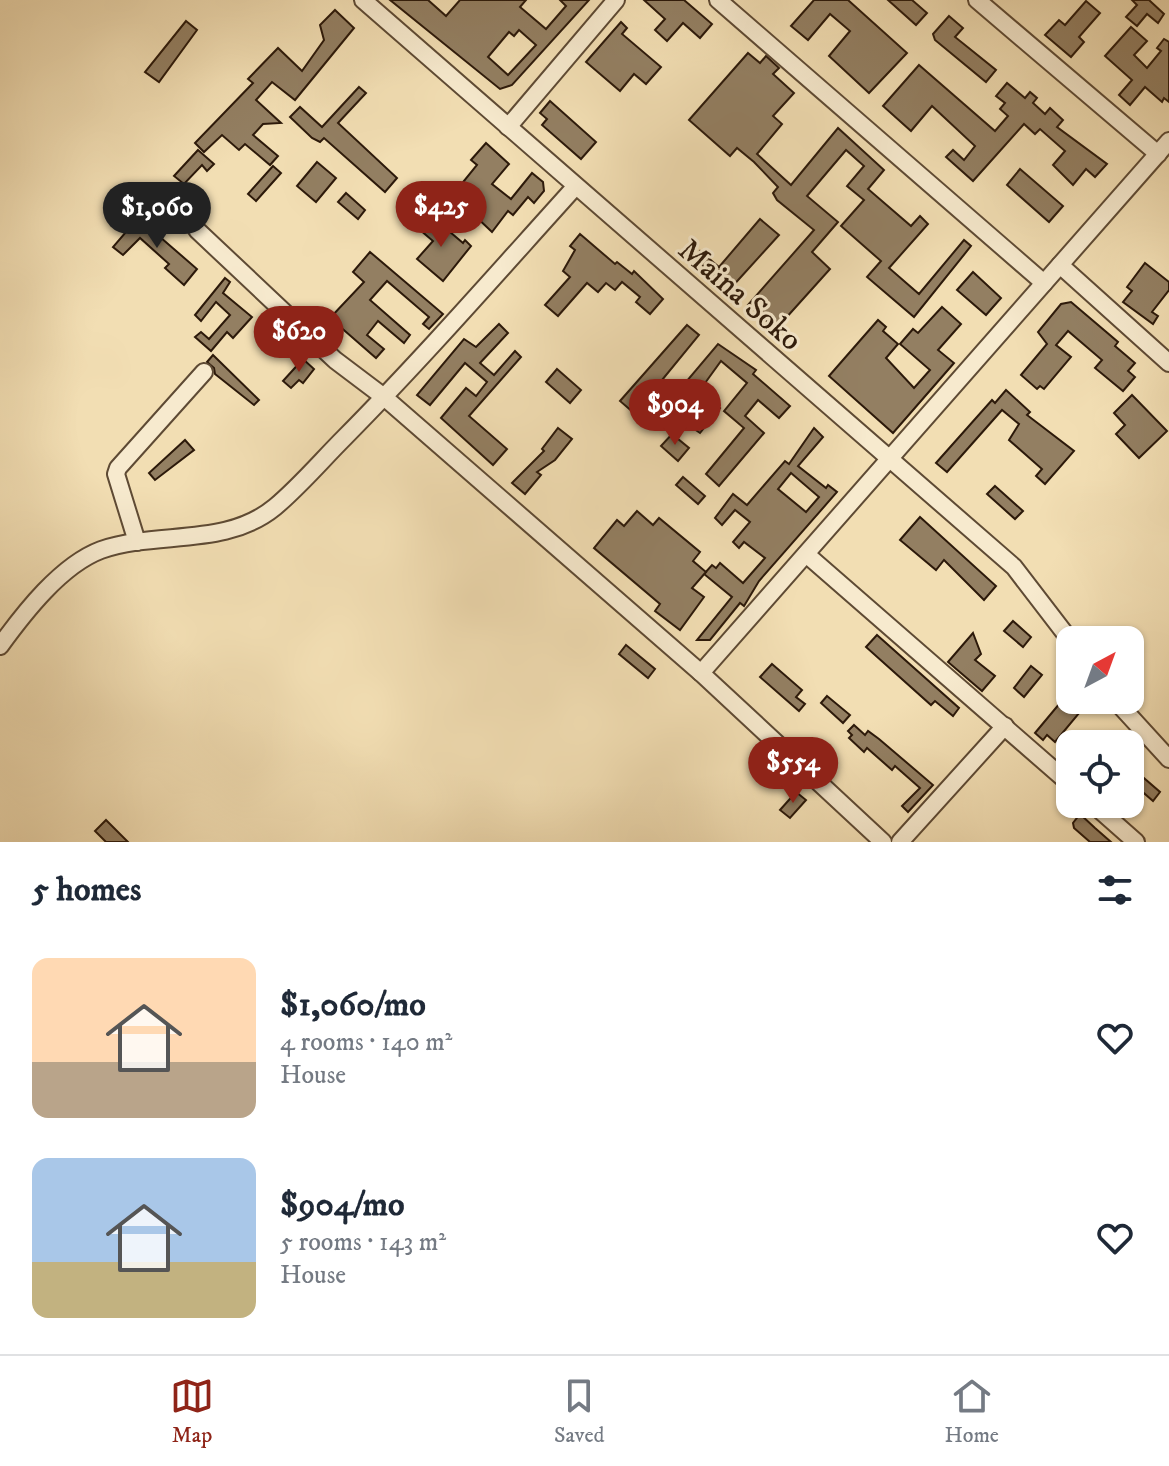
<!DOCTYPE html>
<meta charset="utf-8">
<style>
body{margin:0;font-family:"IM FELL DW Pica",serif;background:#f2f2f3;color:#1f2937;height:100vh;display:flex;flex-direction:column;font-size:30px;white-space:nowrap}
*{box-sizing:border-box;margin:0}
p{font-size:26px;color:#747a83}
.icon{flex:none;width:44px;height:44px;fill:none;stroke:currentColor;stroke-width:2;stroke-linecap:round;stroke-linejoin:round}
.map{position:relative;height:842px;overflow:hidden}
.sheet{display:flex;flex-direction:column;background:#fff;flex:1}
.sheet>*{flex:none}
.needle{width:52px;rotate:41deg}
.tools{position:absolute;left:1056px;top:626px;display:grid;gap:16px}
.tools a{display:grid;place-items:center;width:88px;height:88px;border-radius:16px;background:#fff;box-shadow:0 2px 6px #0004;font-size:40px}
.price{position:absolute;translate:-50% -68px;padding:0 18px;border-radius:28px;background:#8f2418;color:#fff;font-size:26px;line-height:52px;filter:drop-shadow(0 2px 4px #0008)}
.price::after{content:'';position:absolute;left:50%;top:48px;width:24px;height:18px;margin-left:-12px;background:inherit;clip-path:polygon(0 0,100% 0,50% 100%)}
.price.selected{background:#222;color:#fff}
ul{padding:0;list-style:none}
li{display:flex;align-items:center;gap:24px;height:200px;padding:0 32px}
li span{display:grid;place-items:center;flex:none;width:224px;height:160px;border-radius:16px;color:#555}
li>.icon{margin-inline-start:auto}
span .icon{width:96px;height:96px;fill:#fffc;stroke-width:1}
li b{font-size:34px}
h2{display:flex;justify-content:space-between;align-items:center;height:96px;padding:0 32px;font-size:34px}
.tabs{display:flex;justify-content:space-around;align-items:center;height:112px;border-top:2px solid #e0e1e3;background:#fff;font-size:22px;color:#747a83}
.tabs a{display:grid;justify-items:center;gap:4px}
.tabs .selected{color:#8f2418}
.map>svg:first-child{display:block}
.building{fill:#937f62;stroke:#2c190a;stroke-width:2;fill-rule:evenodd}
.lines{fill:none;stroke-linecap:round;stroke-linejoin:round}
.minor-casing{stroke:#5e4a34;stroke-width:20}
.minor{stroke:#f7eace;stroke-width:16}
.labels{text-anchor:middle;stroke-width:6;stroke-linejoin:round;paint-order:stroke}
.street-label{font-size:32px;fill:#2c190a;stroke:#f7eace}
</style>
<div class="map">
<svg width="1169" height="842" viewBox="0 0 1169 842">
<rect width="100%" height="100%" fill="#f2deb3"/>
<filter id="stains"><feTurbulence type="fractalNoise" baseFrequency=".0025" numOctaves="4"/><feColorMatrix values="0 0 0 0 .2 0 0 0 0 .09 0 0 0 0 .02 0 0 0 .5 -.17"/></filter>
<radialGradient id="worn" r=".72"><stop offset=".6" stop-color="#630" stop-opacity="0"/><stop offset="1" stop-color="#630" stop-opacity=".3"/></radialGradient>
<g class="building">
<path d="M390 0H428L446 16 460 0H526L520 7 546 29 566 6 560 0H589L512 85 500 89ZM519 30 536 45 508 75 488 57 509 32 514 36Z"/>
<polygon points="644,0 684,0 712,24 700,38 683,23 667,41 655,30 665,19"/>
<polygon points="814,0 848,0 907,53 869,93 829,56 850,31 830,14 808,40 791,26"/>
<polygon points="888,0 912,0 927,13 916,25"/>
<polygon points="1132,0 1149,0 1164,14 1158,23 1147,14 1137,26 1126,17 1137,5"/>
<polygon points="1086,1 1100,13 1079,37 1084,42 1071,57 1045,35 1059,20 1065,25"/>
<polygon points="335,10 354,28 295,100 272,82 256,100 281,123 263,124 253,135 278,156 270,165 245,144 239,150 222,135 204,152 195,143 253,83 248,79 278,48 302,71 324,40 320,25"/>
<polygon points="949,16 963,28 955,37 996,70 986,82 935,40 933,34"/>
<polygon points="186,21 197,30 159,82 145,72"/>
<polygon points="621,22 627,28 622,34 661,67 646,84 634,74 620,91 586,62"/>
<polygon points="1131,27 1147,41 1134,55 1147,68 1161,51 1157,48 1164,39 1169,42 1169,102 1164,98 1162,102 1145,87 1130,105 1119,95 1132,80 1105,56"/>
<polygon points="748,53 760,63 766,56 779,68 773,74 794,93 773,116 782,124 757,154 791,185 838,128 884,170 868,189 911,226 920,216 928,224 889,268 919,294 964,240 971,246 914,317 867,277 881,261 841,226 864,200 847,186 864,166 846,150 807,196 838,222 812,252 830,269 776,329 748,305 814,230 777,200 773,193 778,187 754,162 737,148 730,156 689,120"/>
<polygon points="919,65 995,131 1008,116 1000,109 1005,103 996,96 1007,83 1025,98 1030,92 1037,98 1033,103 1045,114 1050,108 1063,120 1057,127 1107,164 1095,177 1086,169 1073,185 1053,165 1065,151 1040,129 1035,134 1024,124 973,181 946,157 953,150 964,160 975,146 932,106 911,131 883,106"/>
<polygon points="359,87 366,93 338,123 397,178 385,192 324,138 320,142 312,138 290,117 300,107 322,127"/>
<polygon points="550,101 596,142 581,159 542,125 547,119 540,113"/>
<polygon points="486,143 509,164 492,184 511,199 532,173 543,182 544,191 534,203 528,197 513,215 508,211 492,232 471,212 464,221 448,208 458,195 455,192 477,165 471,160"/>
<polygon points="198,150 214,164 207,171 202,165 184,184 174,176"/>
<polygon points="317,162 336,178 316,202 297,186"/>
<polygon points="273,166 281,173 256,201 248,194"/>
<polygon points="1020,169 1063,206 1049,222 1007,185"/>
<polygon points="346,193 365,210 358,219 338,202"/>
<polygon points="430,215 463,243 465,240 471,246 443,281 417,259 433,241 419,229"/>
<polygon points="138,218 197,269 184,285 165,268 169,264 140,238 123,255 113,247"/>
<polygon points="760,219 779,235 730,289 694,258 700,251 719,267"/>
<polygon points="580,234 615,264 617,262 632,274 634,271 663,299 650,314 636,302 640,297 622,282 615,290 606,283 598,292 587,283 558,316 545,305 570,277 563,271 575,250 570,246"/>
<polygon points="370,252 443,314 429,329 423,324 429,317 387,281 370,300 410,335 404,343 378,321 367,335 384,349 376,358 330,318 364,282 353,272"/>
<polygon points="1145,263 1169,282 1169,290 1152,312 1158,316 1153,324 1123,302 1132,291 1127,287"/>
<polygon points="973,272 1001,298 986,315 957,290"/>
<polygon points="225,278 230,282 223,293 252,317 233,338 227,332 211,351 195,337 201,332 209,339 230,315 216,302 201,321 195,315"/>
<polygon points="1071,302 1118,342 1115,346 1135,363 1128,371 1135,377 1123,391 1095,368 1102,360 1068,331 1056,345 1071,357 1044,389 1040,386 1037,389 1021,375 1047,344 1038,332 1061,304"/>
<polygon points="942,307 961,324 938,350 954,363 893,433 829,376 878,320 886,327 883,331 898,344 886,358 914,388 930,370 900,344 913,329 918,333"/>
<polygon points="499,324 508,333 480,363 494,375 515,351 521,357 469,416 507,449 493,465 441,418 466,388 476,396 487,382 465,363 430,405 417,395 464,339 476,347"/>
<polygon points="687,325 699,335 653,391 667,403 648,425 620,401"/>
<polygon points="718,344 756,370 753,374 790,406 779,418 758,400 745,416 764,433 719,486 706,474 744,428 724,411 747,383 721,361 700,390 720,408 700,433 664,408"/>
<polygon points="213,355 259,400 254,405 215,374 214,368 207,362"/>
<polygon points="303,359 314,369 303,383 299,380 291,388 283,381"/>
<polygon points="557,369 581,390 570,403 546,382"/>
<polygon points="1006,390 1030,412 1027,415 1074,451 1045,484 1036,476 1042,469 1009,440 1019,424 1002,410 947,472 936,463 992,400 995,403"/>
<polygon points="1132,395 1167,431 1139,458 1116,434 1125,425 1114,413"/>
<polygon points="558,428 572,439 555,460 537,472 541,475 525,494 512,483 544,451 542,449"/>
<path d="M814 428 823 437 798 466 826 488 828 485 837 492 759 581 744 606 740 603 710 640H697L732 597 704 574 712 565 716 568 720 563 743 583 765 558 744 542 739 548 733 542 750 522 735 510 722 525 715 518 733 494 747 505 785 461 789 464ZM791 473 819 497 806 512 778 489Z"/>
<polygon points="672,434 689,448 678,461 661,446"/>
<polygon points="185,440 194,450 155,480 149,473"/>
<polygon points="683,477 705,496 698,504 676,485"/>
<polygon points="995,486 1023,511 1015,519 987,494"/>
<polygon points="637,511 653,525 659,518 700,552 693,561 706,572 692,588 704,597 680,630 655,611 660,604 594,548 617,520 624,526"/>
<polygon points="920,517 996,586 984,600 944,560 936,570 900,540"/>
<polygon points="1013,621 1031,637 1023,647 1004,631"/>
<polygon points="973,633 981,654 975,660 995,676 982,691 948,662"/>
<polygon points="877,635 959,708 953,716 935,701 931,705 866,647"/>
<polygon points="626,645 655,669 648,678 619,654"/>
<polygon points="772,664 802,690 796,697 805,704 799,711 760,677"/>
<polygon points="1031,666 1042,675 1024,697 1014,688"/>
<polygon points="1070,691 1070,700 1077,700 1072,706 1080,712 1055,742 1047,735 1043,740 1035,733"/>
<polygon points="827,696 850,715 843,723 821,703"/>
<polygon points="854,725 865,735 868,731 879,739 933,785 908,812 902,806 920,788 895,766 892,770 867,748 864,752 849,738 852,735 848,731"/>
<polygon points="1130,766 1160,792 1153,801 1130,781"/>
<polygon points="796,792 806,800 790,818 780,810"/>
<polygon points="1080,814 1095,828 1111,842 1090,842 1074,828 1073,823"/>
<polygon points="106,820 128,842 106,842 95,831"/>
</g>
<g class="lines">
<g class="minor-casing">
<g id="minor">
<polyline points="363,0 1014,567 1070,640"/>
<polyline points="718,0 1044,283"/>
<polyline points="977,0 1158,154"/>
<polyline points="508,127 616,0"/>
<polyline points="197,230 335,360 384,397 701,673 883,842"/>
<polyline points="1060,265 1169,363"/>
<polyline points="137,542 116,474 118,468 204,372"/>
<polyline points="806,554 1070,784"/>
<path d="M0 646C24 613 61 565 101 550 158 530 225 548 275 507 300 486 322 460 344 438 424 357 499 271 575 187"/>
<polyline points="701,673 1169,141"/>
<polyline points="1115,700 1169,759"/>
<polyline points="1093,804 1136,842"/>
<polyline points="900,842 1005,726"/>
</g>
</g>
<use href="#minor" class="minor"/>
</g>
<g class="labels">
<g class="street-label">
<text transform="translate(741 294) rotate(41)" y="11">Maina Soko</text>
</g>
</g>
<rect width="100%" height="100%" filter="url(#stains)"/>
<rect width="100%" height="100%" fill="url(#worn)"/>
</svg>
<div class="tools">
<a><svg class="needle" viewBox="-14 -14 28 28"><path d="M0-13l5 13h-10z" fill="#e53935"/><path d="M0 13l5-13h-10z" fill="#747a83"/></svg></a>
<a><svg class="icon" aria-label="locate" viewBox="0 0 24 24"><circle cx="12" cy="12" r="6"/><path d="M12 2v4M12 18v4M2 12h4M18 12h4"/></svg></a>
</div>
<b class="price" style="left:441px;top:249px">$425</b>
<b class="price selected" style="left:157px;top:250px">$1,060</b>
<b class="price" style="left:299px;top:374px">$620</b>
<b class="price" style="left:675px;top:447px">$904</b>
<b class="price" style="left:793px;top:805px">$554</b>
</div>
<section class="sheet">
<h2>5 homes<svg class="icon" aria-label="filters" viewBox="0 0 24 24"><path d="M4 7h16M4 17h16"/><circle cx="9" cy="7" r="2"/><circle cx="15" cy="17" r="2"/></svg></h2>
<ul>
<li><span style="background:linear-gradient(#ffd9b3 65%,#b9a48a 0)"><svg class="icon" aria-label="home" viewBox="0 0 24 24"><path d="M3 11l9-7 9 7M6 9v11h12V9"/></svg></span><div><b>$1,060/mo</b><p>4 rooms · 140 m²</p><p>House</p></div><svg class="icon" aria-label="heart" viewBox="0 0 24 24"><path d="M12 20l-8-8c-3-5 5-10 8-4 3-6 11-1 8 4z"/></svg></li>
<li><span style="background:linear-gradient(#a9c7e8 65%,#c2b280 0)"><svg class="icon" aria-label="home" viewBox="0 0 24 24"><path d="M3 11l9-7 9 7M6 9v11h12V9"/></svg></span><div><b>$904/mo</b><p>5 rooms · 143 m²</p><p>House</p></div><svg class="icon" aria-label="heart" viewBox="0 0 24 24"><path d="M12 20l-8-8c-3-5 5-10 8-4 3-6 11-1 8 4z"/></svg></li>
</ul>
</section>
<nav class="tabs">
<a class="selected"><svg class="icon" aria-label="map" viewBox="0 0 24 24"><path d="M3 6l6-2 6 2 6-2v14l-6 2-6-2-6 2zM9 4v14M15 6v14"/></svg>Map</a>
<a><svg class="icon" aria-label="saved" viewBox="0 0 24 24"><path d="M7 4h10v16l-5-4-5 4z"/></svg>Saved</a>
<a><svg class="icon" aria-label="home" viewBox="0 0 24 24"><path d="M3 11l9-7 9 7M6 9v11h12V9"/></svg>Home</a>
</nav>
